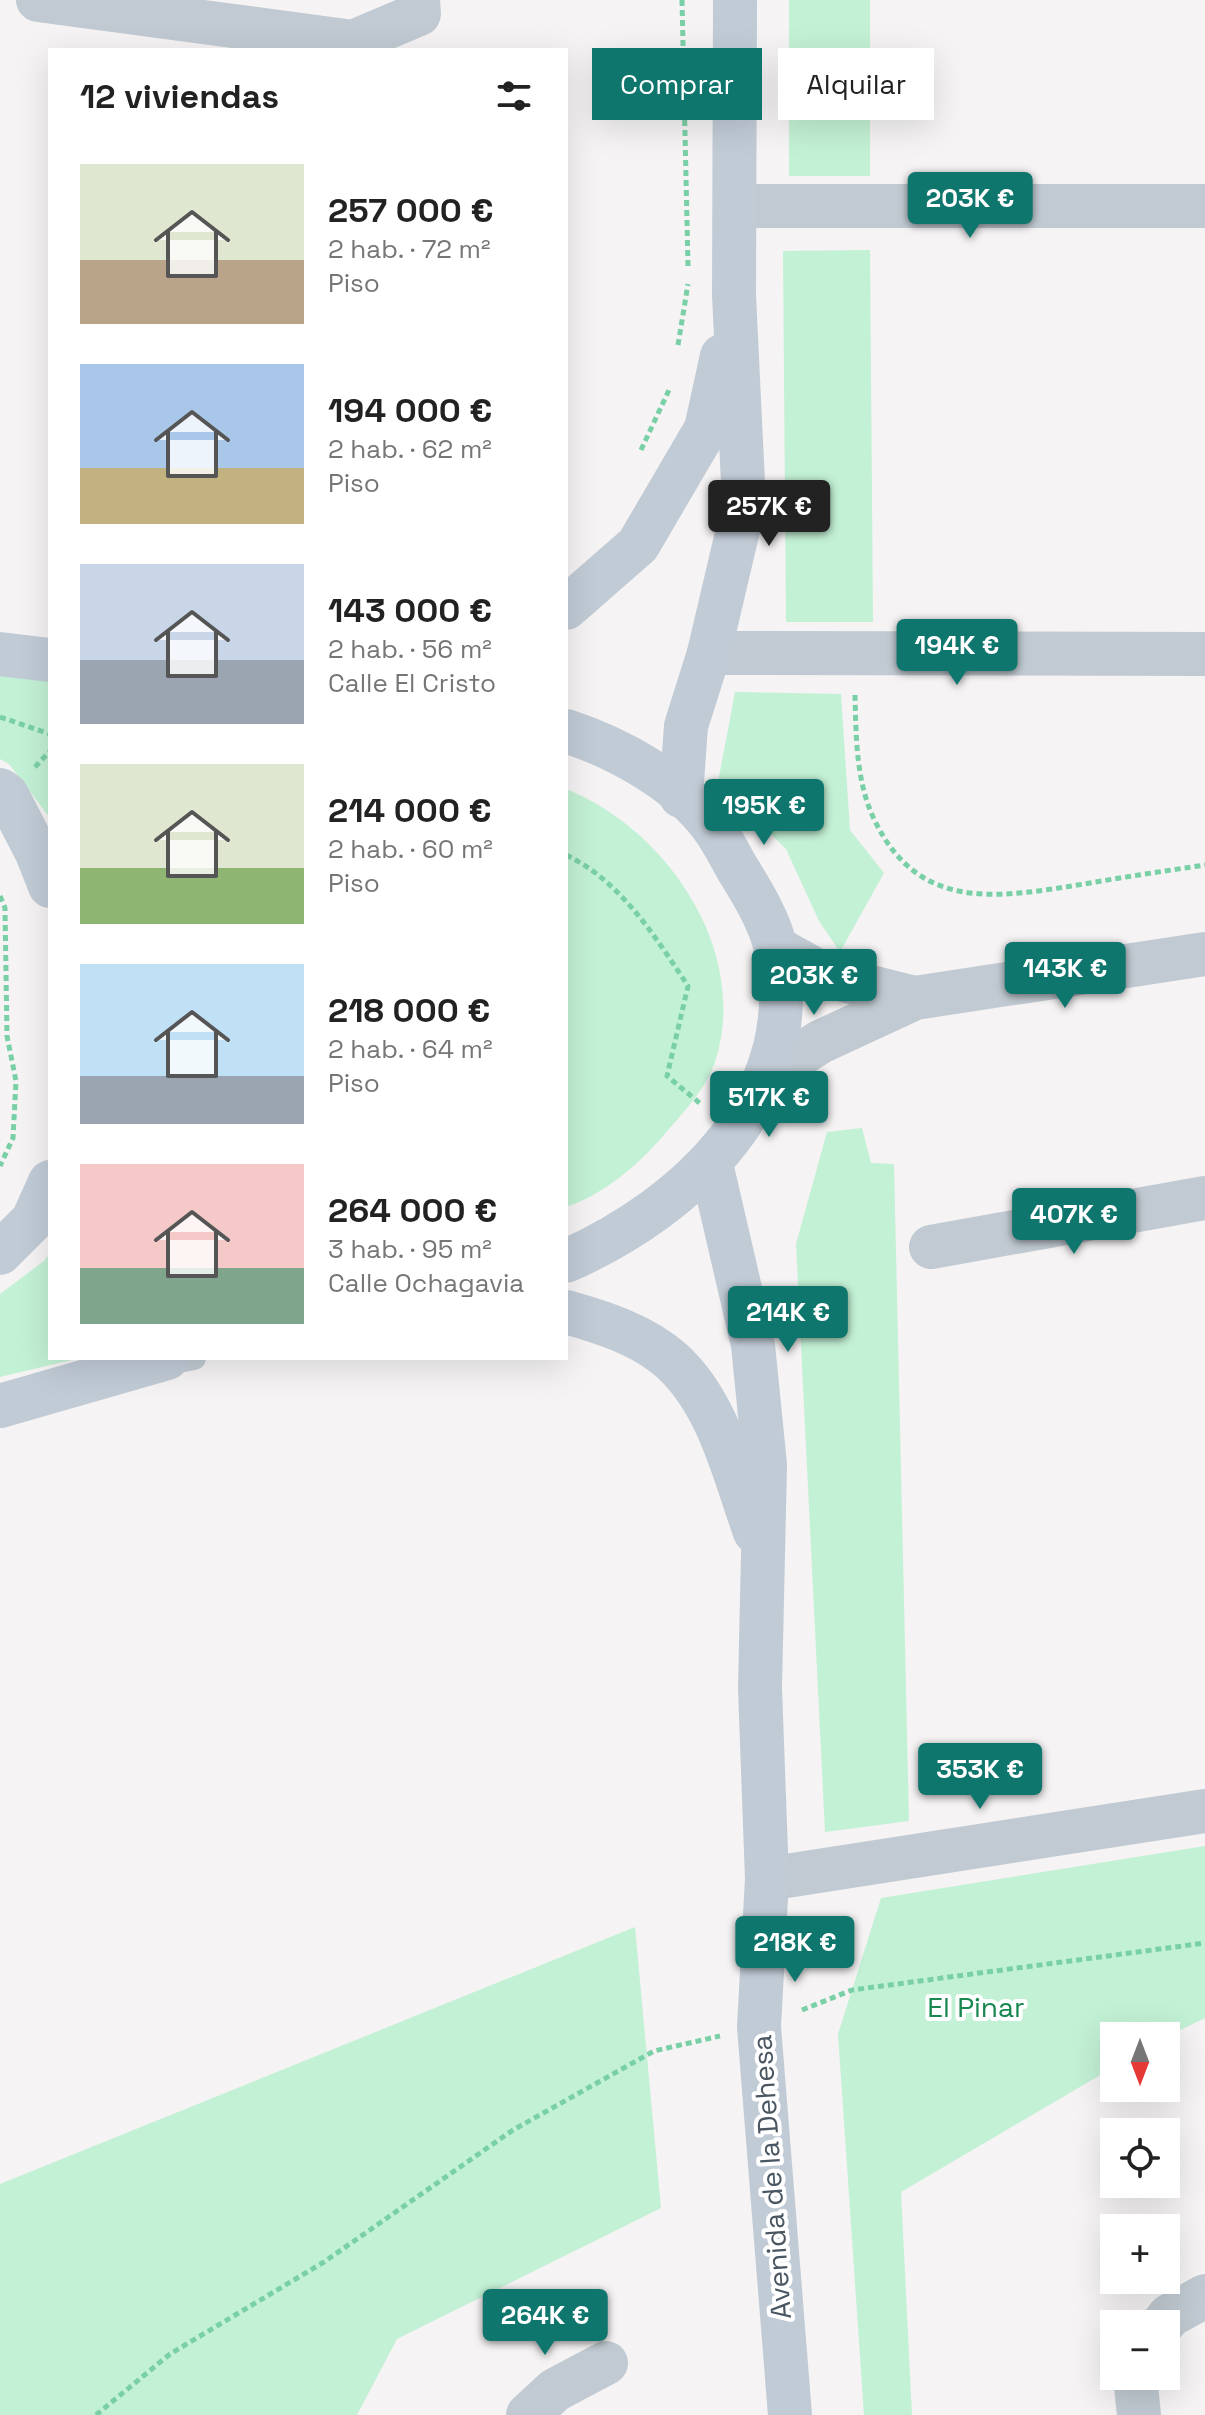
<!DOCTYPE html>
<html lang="es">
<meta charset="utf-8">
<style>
body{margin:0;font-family:"Space Grotesk",sans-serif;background:#f6f6f6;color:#222;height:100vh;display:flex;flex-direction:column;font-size:30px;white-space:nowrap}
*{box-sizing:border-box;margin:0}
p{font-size:26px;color:#767676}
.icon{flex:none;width:44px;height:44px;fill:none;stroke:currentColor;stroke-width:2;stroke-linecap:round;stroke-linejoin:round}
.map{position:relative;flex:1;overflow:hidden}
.sheet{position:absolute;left:48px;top:48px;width:520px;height:1312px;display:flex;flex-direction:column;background:#fff;border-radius:0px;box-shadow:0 8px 32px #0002}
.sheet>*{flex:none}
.guide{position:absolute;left:592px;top:48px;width:492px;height:72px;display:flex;gap:16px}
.needle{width:52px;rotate:180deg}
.buttons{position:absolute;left:1100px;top:2022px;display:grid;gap:16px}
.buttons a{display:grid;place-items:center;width:80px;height:80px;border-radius:0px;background:#fff;box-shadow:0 8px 32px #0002;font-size:40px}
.price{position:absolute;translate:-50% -68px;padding:0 18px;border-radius:8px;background:#0f766e;color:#fff;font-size:26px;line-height:52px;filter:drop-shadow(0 2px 4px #0008)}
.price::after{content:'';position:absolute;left:50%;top:48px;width:24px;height:18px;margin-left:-12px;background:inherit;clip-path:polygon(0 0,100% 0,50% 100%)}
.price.active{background:#222;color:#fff}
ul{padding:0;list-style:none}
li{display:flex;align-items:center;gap:24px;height:200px;padding:0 32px}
li span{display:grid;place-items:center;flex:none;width:224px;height:160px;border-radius:0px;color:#555}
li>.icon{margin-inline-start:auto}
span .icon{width:96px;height:96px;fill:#fffc;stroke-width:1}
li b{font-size:34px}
h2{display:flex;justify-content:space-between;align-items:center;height:96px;padding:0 32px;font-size:34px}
.pill{padding:0 28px;border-radius:0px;background:#fff;box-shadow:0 8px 32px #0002;font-size:28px;line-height:72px}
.pill.active{background:#0f766e;color:#fff}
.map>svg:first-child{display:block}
.green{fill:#c3f1d5}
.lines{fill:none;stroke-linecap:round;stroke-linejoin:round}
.path{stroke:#7ad0a6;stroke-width:5;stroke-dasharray:6 4;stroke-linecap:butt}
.lane{stroke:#c1cad2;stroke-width:24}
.street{stroke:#c1cad2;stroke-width:44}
.secondary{stroke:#c1cbd6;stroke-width:44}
.labels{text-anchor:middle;stroke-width:8;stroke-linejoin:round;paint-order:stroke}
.park-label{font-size:28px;fill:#17864f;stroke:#fff}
.street-label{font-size:28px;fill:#4a5661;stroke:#fff}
</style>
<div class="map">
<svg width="1205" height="2415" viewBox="0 0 1205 2415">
<rect width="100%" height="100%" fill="#f5f3f3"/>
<g class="green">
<rect x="789" y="0" width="81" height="176"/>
<polygon points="870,250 873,622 786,622 783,251"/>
<polygon points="0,673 50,680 50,818 9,764 0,759"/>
<polygon points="735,692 841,694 850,830 884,873 840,952 819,921 786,849 718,782"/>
<path d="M566 789C667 829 751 952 715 1062 706 1089 681 1115 663 1136 638 1165 603 1195 566 1207Z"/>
<polygon points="862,1128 871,1163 894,1164 909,1821 825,1832 796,1244 827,1132"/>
<polygon points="50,1253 50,1358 80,1358 0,1377 0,1294 44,1261"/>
<polygon points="1205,1846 1205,2018 1166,2037 1114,2036 1114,2067 901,2192 912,2415 864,2415 838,2034 881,1898"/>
<polygon points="635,1927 661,2208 397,2339 357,2415 0,2415 0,2184"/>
</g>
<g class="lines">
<g class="path">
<polyline points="682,0 688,266"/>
<polyline points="678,345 688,284"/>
<polyline points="641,450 669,390"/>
<path d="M855 695C856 737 856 783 875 821 920 914 1001 897 1084 884 1124 877 1165 871 1205 865"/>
<polyline points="0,717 50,734"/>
<polyline points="35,767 50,751"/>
<path d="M566 855C621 881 656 938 688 986L667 1076 702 1105"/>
<polyline points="0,896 5,908 7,1036 16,1081 13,1138 0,1166"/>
<polyline points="802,2010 852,1990 1205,1943"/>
<polyline points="96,2415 170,2354 324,2262 513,2130 654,2051 720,2036"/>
</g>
<polyline class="lane" points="157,1365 194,1358"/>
<g class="street">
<polyline points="38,0 353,42 419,14 418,0"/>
<polyline points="735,206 1205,206"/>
<polyline points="709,653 1205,654"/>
<polyline points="776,948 827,976 915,998"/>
<polyline points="767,1076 820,1042 915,998 1205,954"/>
<polyline points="931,1247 1205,1198"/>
<polyline points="767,1879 1205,1811"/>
<polyline points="1163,2324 1169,2316 1205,2296"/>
<polyline points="1135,2376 1139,2415"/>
<polyline points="528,2415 555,2390 606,2363"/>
</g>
<g class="secondary">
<polyline points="566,608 638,545 706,429 722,356"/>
<polyline points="0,654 50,660"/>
<path d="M566 731C618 748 679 781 712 826 722 839 729 854 737 868 752 892 771 923 776 950 807 1096 688 1207 566 1261"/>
<polyline points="0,790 7,795 37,853 50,886"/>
<polyline points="681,796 686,726 709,653 744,504 734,295 735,0"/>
<polyline points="711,1164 753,1345 765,1465 760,1688 767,1879 759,2027 790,2415"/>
<polyline points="0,1253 33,1220 50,1182"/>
<path d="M566 1312C602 1322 643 1335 672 1361 719 1404 734 1474 755 1532"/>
<polyline points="0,1406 167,1358"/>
</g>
</g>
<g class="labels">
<g class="park-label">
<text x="976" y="2017">El Pinar</text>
</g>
<g class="street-label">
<text transform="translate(771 2177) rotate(-94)" y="10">Avenida de la Dehesa</text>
</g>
</g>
</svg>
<div class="buttons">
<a><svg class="needle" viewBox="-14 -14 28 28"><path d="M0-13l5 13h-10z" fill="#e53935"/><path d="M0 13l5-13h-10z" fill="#767676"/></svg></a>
<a><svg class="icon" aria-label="locate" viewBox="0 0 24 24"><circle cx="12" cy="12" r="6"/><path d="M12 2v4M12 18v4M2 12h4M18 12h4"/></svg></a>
<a>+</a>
<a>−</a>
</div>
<b class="price" style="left:970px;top:240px">203K €</b>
<b class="price active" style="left:769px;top:548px">257K €</b>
<b class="price" style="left:957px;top:687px">194K €</b>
<b class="price" style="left:764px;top:847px">195K €</b>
<b class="price" style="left:1065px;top:1010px">143K €</b>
<b class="price" style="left:814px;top:1017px">203K €</b>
<b class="price" style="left:769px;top:1139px">517K €</b>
<b class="price" style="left:1074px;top:1256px">407K €</b>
<b class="price" style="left:788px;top:1354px">214K €</b>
<b class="price" style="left:980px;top:1811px">353K €</b>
<b class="price" style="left:795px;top:1984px">218K €</b>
<b class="price" style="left:545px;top:2357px">264K €</b>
<div class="guide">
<a class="pill active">Comprar</a>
<a class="pill">Alquilar</a>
</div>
<section class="sheet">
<h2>12 viviendas<svg class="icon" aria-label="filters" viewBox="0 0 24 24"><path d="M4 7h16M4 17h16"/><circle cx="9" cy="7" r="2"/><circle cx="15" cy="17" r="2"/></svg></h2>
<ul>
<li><span style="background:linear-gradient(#dfe7d0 60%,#b9a48a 0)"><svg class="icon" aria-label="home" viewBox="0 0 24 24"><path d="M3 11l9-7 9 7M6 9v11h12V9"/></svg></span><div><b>257 000 €</b><p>2 hab. · 72 m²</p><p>Piso</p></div></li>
<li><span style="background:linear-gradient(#a9c7e8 65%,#c2b280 0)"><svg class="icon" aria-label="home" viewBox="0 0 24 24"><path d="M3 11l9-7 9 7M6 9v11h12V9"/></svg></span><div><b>194 000 €</b><p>2 hab. · 62 m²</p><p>Piso</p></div></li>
<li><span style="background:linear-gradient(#c9d6e8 60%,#9aa5b1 0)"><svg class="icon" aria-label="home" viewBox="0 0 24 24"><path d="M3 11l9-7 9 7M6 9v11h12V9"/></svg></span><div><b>143 000 €</b><p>2 hab. · 56 m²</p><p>Calle El Cristo</p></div></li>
<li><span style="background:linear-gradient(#dfe7d0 65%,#8fb573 0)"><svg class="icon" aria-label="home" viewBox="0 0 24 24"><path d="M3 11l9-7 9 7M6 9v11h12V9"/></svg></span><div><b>214 000 €</b><p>2 hab. · 60 m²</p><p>Piso</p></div></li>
<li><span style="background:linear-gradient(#bfe0f5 70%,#9aa5b1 0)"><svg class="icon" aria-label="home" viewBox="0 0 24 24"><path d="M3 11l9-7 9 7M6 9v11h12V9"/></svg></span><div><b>218 000 €</b><p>2 hab. · 64 m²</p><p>Piso</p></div></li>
<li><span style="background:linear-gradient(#f6c9c9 65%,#7fa58c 0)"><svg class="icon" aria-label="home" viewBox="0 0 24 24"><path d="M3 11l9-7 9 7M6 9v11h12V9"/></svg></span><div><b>264 000 €</b><p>3 hab. · 95 m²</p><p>Calle Ochagavia</p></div></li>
</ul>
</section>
</div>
